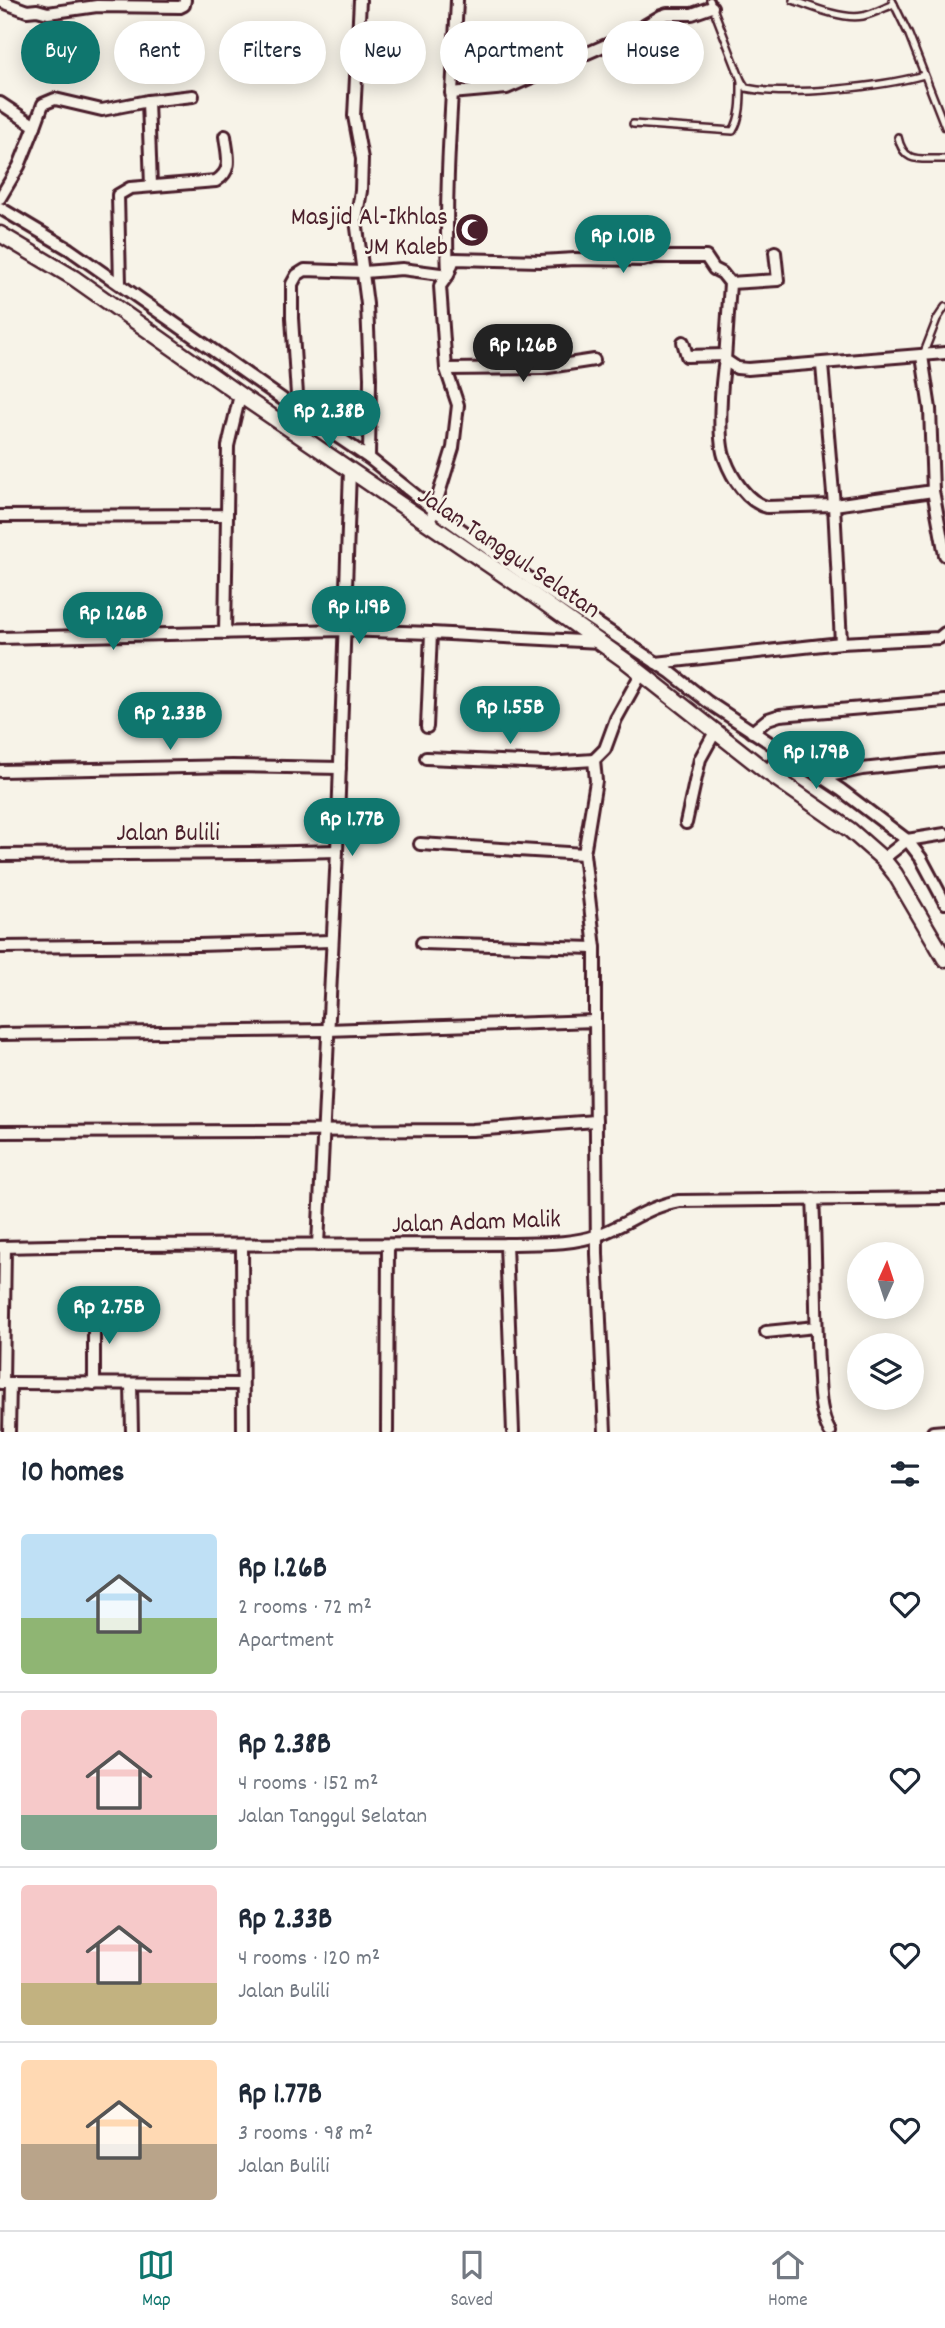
<!DOCTYPE html>
<meta charset="utf-8">
<style>
body{margin:0;font-family:Dekko,sans-serif;background:#f2f2f3;color:#1f2937;height:100vh;display:flex;flex-direction:column;font-size:26px;white-space:nowrap}
*{box-sizing:border-box;margin:0}
p{font-size:23px;color:#747a83}
.icon{flex:none;width:38px;height:38px;fill:none;stroke:currentColor;stroke-width:2;stroke-linecap:round;stroke-linejoin:round}
.map{position:relative;height:1432px;overflow:hidden}
.panel{display:flex;flex-direction:column;background:#fff;flex:1}
.panel>*{flex:none}
.guide{position:absolute;left:21px;top:21px;width:903px;height:63px;display:flex;gap:14px}
.needle{width:46px;rotate:3deg}
.tools{position:absolute;left:847px;top:1242px;display:grid;gap:14px}
.tools a{display:grid;place-items:center;width:77px;height:77px;border-radius:50%;background:#fff;box-shadow:0 4px 18px #0003;font-size:35px}
.price{position:absolute;translate:-50% -60px;padding:0 16px;border-radius:24px;background:#0f766e;color:#fff;font-size:23px;line-height:46px;filter:drop-shadow(0 2px 4px #0008)}
.price::after{content:'';position:absolute;left:50%;top:42px;width:21px;height:16px;margin-left:-10px;background:inherit;clip-path:polygon(0 0,100% 0,50% 100%)}
.price.selected{background:#222;color:#fff}
ul{padding:0;list-style:none}
li{display:flex;align-items:center;gap:21px;height:175px;padding:0 21px}
li+li{border-top:2px solid #e0e1e3}
li span{display:grid;place-items:center;flex:none;width:196px;height:140px;border-radius:7px;color:#555}
li>.icon{margin-inline-start:auto}
span .icon{width:84px;height:84px;fill:#fffc;stroke-width:1}
li b{font-size:30px}
h2{display:flex;justify-content:space-between;align-items:center;height:84px;padding:0 21px;font-size:30px}
.chip{padding:0 24px;border-radius:32px;background:#fff;box-shadow:0 4px 18px #0003;font-size:24px;line-height:63px}
.chip.selected{background:#0f766e;color:#fff}
.menu{display:flex;justify-content:space-around;align-items:center;height:98px;border-top:2px solid #e0e1e3;background:#fff;font-size:19px;color:#747a83}
.menu a{display:grid;justify-items:center;gap:4px}
.menu .selected{color:#0f766e}
.map>svg:first-child{display:block}
.lines{fill:none;stroke-linecap:round;stroke-linejoin:round}
.lane-casing{stroke:#4a1f2b;stroke-width:10}
.street-casing{stroke:#4a1f2b;stroke-width:16}
.secondary-casing{stroke:#4a1f2b;stroke-width:19}
.lane{stroke:#f7f3e8;stroke-width:5}
.street{stroke:#f7f3e8;stroke-width:10}
.secondary{stroke:#f7f3e8;stroke-width:14}
.labels{text-anchor:middle;stroke-width:5;stroke-linejoin:round;paint-order:stroke}
.poi-label{font-size:26px;fill:#4a1f2b;stroke:#f7f3e8;text-anchor:end}
.street-label{font-size:26px;fill:#4a1f2b;stroke:#f7f3e8}
</style>
<div class="map">
<svg width="945" height="1432" viewBox="0 0 945 1432">
<rect width="100%" height="100%" fill="#f7f3e8"/>
<filter id="ink" filterUnits="userSpaceOnUse"><feTurbulence type="fractalNoise" baseFrequency=".0143" numOctaves="2"/><feDisplacementMap in="SourceGraphic" scale="14" xChannelSelector="R" yChannelSelector="G"/><feConvolveMatrix kernelMatrix="1 2 1 2 8 2 1 2 1" color-interpolation-filters="sRGB"/></filter>
<g filter="url(#ink)">
<g class="lines">
<g class="lane-casing">
<g id="lane">
<path d="M710 0 741 80 746 88C788 97 881 87 924 75"/>
<path d="M793 0C812 7 843 20 863 16 873 14 884 8 894 4"/>
<polyline points="892,0 909,35 945,127"/>
<path d="M633 124 733 131C742 116 741 97 741 80"/>
<path d="M898 137C904 165 921 158 945 159"/>
<polyline points="923,355 937,319 945,307"/>
</g>
</g>
<g class="street-casing">
<g id="street">
<polyline points="360,0 354,116 362,159 361,191 356,220 367,304 370,378 369,458"/>
<polyline points="0,1 27,11 37,10 48,13 97,6 180,7 184,5 185,0"/>
<polyline points="451,93 507,88 629,35 661,16 667,14 692,14 712,7"/>
<polyline points="148,101 151,186"/>
<polyline points="0,103 35,126 19,166 0,198"/>
<polyline points="35,126 43,104 55,99 102,110 148,101 193,96"/>
<polyline points="0,208 69,249 298,410 369,458 434,510 529,578 670,672 708,702 841,790 907,840 921,858 945,903"/>
<polyline points="730,283 778,280 775,252"/>
<path d="M120 284 118 195 130 188 216 181C234 170 227 154 225 136"/>
<polyline points="683,342 687,356 725,355"/>
<polyline points="922,356 930,409 933,491 945,555"/>
<path d="M725 360C721 383 717 439 725 459 732 478 747 502 767 507L834 505 933 491"/>
<polyline points="822,365 834,505 841,643"/>
<polyline points="446,369 542,368 594,360"/>
<path d="M298 410 292 318V284L297 275 305 270 364 272 402 269 448 275C444 183 453 92 457 0"/>
<polyline points="0,516 227,515 228,446 240,395"/>
<polyline points="432,516 453,448 458,405 446,369 440,286 448,275 454,259 541,261 575,259 643,260 654,257 706,257 714,269 722,273 730,283 725,360 737,368 748,369 945,353"/>
<polyline points="225,633 227,515"/>
<polyline points="431,633 600,642"/>
<polyline points="0,638 343,630 431,633 427,727"/>
<polyline points="656,663 841,643 939,638 945,633"/>
<polyline points="752,732 768,719 780,715 945,701"/>
<polyline points="426,758 547,763 594,760"/>
<polyline points="0,771 232,766 340,768"/>
<polyline points="767,772 782,752"/>
<polyline points="824,777 862,769 945,760"/>
<polyline points="686,823 700,759 715,732"/>
<polyline points="420,844 584,854"/>
<polyline points="0,855 252,853 337,851"/>
<polyline points="883,859 907,840 945,834"/>
<polyline points="422,943 595,948"/>
<polyline points="0,947 198,945 331,941"/>
<polyline points="595,1021 595,948 584,854 596,781 594,760 605,749 616,719 641,674"/>
<polyline points="0,1034 327,1030 595,1021 597,1254 605,1432"/>
<polyline points="0,1132 472,1130 596,1121"/>
<path d="M813 1199C816 1253 815 1308 818 1363 820 1386 818 1411 830 1432"/>
<polyline points="506,1244 513,1432"/>
<polyline points="242,1245 243,1432"/>
<polyline points="318,1245 337,851 350,470"/>
<path d="M0 1247 102 1245 506 1244C536 1243 571 1245 598 1235 626 1225 649 1206 679 1201L945 1198"/>
<polyline points="766,1332 816,1327"/>
<polyline points="0,1383 3,1383 5,1247"/>
<polyline points="3,1383 242,1384"/>
<polyline points="94,1384 94,1308"/>
<polyline points="131,1384 132,1432"/>
<polyline points="9,1432 10,1383"/>
<polyline points="387,1432 388,1246"/>
<polyline points="933,1432 945,1431"/>
</g>
</g>
<g class="secondary-casing">
<polyline id="secondary" points="0,234 74,278 240,395 529,592 626,661 767,772 850,830 883,859 895,874 945,959"/>
</g>
<use href="#lane" class="lane"/>
<use href="#street" class="street"/>
<use href="#secondary" class="secondary"/>
</g>
</g>
<defs>
<g id="mosque-disc" transform="scale(1.75)"><circle r="9.5" fill="#4a1f2b" stroke="#f7f3e8"/><path d="M3.5-4.9A6 6 0 1 0 3.5 4.9A5 5 0 1 1 3.5-4.9Z" fill="#fff"/></g>
</defs>
<g fill-rule="evenodd">
<use href="#mosque-disc" x="472" y="230"/>
</g>
<g class="labels">
<g class="poi-label">
<text x="448" y="224">Masjid Al-Ikhlas<tspan x="448" dy="30">JM Kaleb</tspan></text>
</g>
<g class="street-label">
<text transform="translate(510 551) rotate(34)" y="9">Jalan Tanggul Selatan</text>
<text x="168" y="840">Jalan Bulili</text>
<text transform="translate(476 1220) rotate(-2)" y="9">Jalan Adam Malik</text>
</g>
</g>
</svg>
<div class="tools">
<a><svg class="needle" viewBox="-14 -14 28 28"><path d="M0-13l5 13h-10z" fill="#e53935"/><path d="M0 13l5-13h-10z" fill="#747a83"/></svg></a>
<a><svg class="icon" aria-label="layers" viewBox="0 0 24 24"><path d="M12 4l9 5-9 5-9-5zM3 14l9 5 9-5"/></svg></a>
</div>
<b class="price" style="left:623px;top:275px">Rp 1.01B</b>
<b class="price selected" style="left:523px;top:384px">Rp 1.26B</b>
<b class="price" style="left:329px;top:450px">Rp 2.38B</b>
<b class="price" style="left:359px;top:646px">Rp 1.19B</b>
<b class="price" style="left:113px;top:652px">Rp 1.26B</b>
<b class="price" style="left:510px;top:746px">Rp 1.55B</b>
<b class="price" style="left:170px;top:752px">Rp 2.33B</b>
<b class="price" style="left:816px;top:791px">Rp 1.79B</b>
<b class="price" style="left:352px;top:858px">Rp 1.77B</b>
<b class="price" style="left:109px;top:1346px">Rp 2.75B</b>
<div class="guide">
<a class="chip selected">Buy</a>
<a class="chip">Rent</a>
<a class="chip">Filters</a>
<a class="chip">New</a>
<a class="chip">Apartment</a>
<a class="chip">House</a>
</div>
</div>
<section class="panel">
<h2>10 homes<svg class="icon" aria-label="filters" viewBox="0 0 24 24"><path d="M4 7h16M4 17h16"/><circle cx="9" cy="7" r="2"/><circle cx="15" cy="17" r="2"/></svg></h2>
<ul>
<li><span style="background:linear-gradient(#bfe0f5 60%,#8fb573 0)"><svg class="icon" aria-label="home" viewBox="0 0 24 24"><path d="M3 11l9-7 9 7M6 9v11h12V9"/></svg></span><div><b>Rp 1.26B</b><p>2 rooms · 72 m²</p><p>Apartment</p></div><svg class="icon" aria-label="heart" viewBox="0 0 24 24"><path d="M12 20l-8-8c-3-5 5-10 8-4 3-6 11-1 8 4z"/></svg></li>
<li><span style="background:linear-gradient(#f6c9c9 75%,#7fa58c 0)"><svg class="icon" aria-label="home" viewBox="0 0 24 24"><path d="M3 11l9-7 9 7M6 9v11h12V9"/></svg></span><div><b>Rp 2.38B</b><p>4 rooms · 152 m²</p><p>Jalan Tanggul Selatan</p></div><svg class="icon" aria-label="heart" viewBox="0 0 24 24"><path d="M12 20l-8-8c-3-5 5-10 8-4 3-6 11-1 8 4z"/></svg></li>
<li><span style="background:linear-gradient(#f6c9c9 70%,#c2b280 0)"><svg class="icon" aria-label="home" viewBox="0 0 24 24"><path d="M3 11l9-7 9 7M6 9v11h12V9"/></svg></span><div><b>Rp 2.33B</b><p>4 rooms · 120 m²</p><p>Jalan Bulili</p></div><svg class="icon" aria-label="heart" viewBox="0 0 24 24"><path d="M12 20l-8-8c-3-5 5-10 8-4 3-6 11-1 8 4z"/></svg></li>
<li><span style="background:linear-gradient(#ffd9b3 60%,#b9a48a 0)"><svg class="icon" aria-label="home" viewBox="0 0 24 24"><path d="M3 11l9-7 9 7M6 9v11h12V9"/></svg></span><div><b>Rp 1.77B</b><p>3 rooms · 98 m²</p><p>Jalan Bulili</p></div><svg class="icon" aria-label="heart" viewBox="0 0 24 24"><path d="M12 20l-8-8c-3-5 5-10 8-4 3-6 11-1 8 4z"/></svg></li>
</ul>
</section>
<nav class="menu">
<a class="selected"><svg class="icon" aria-label="map" viewBox="0 0 24 24"><path d="M3 6l6-2 6 2 6-2v14l-6 2-6-2-6 2zM9 4v14M15 6v14"/></svg>Map</a>
<a><svg class="icon" aria-label="saved" viewBox="0 0 24 24"><path d="M7 4h10v16l-5-4-5 4z"/></svg>Saved</a>
<a><svg class="icon" aria-label="home" viewBox="0 0 24 24"><path d="M3 11l9-7 9 7M6 9v11h12V9"/></svg>Home</a>
</nav>
